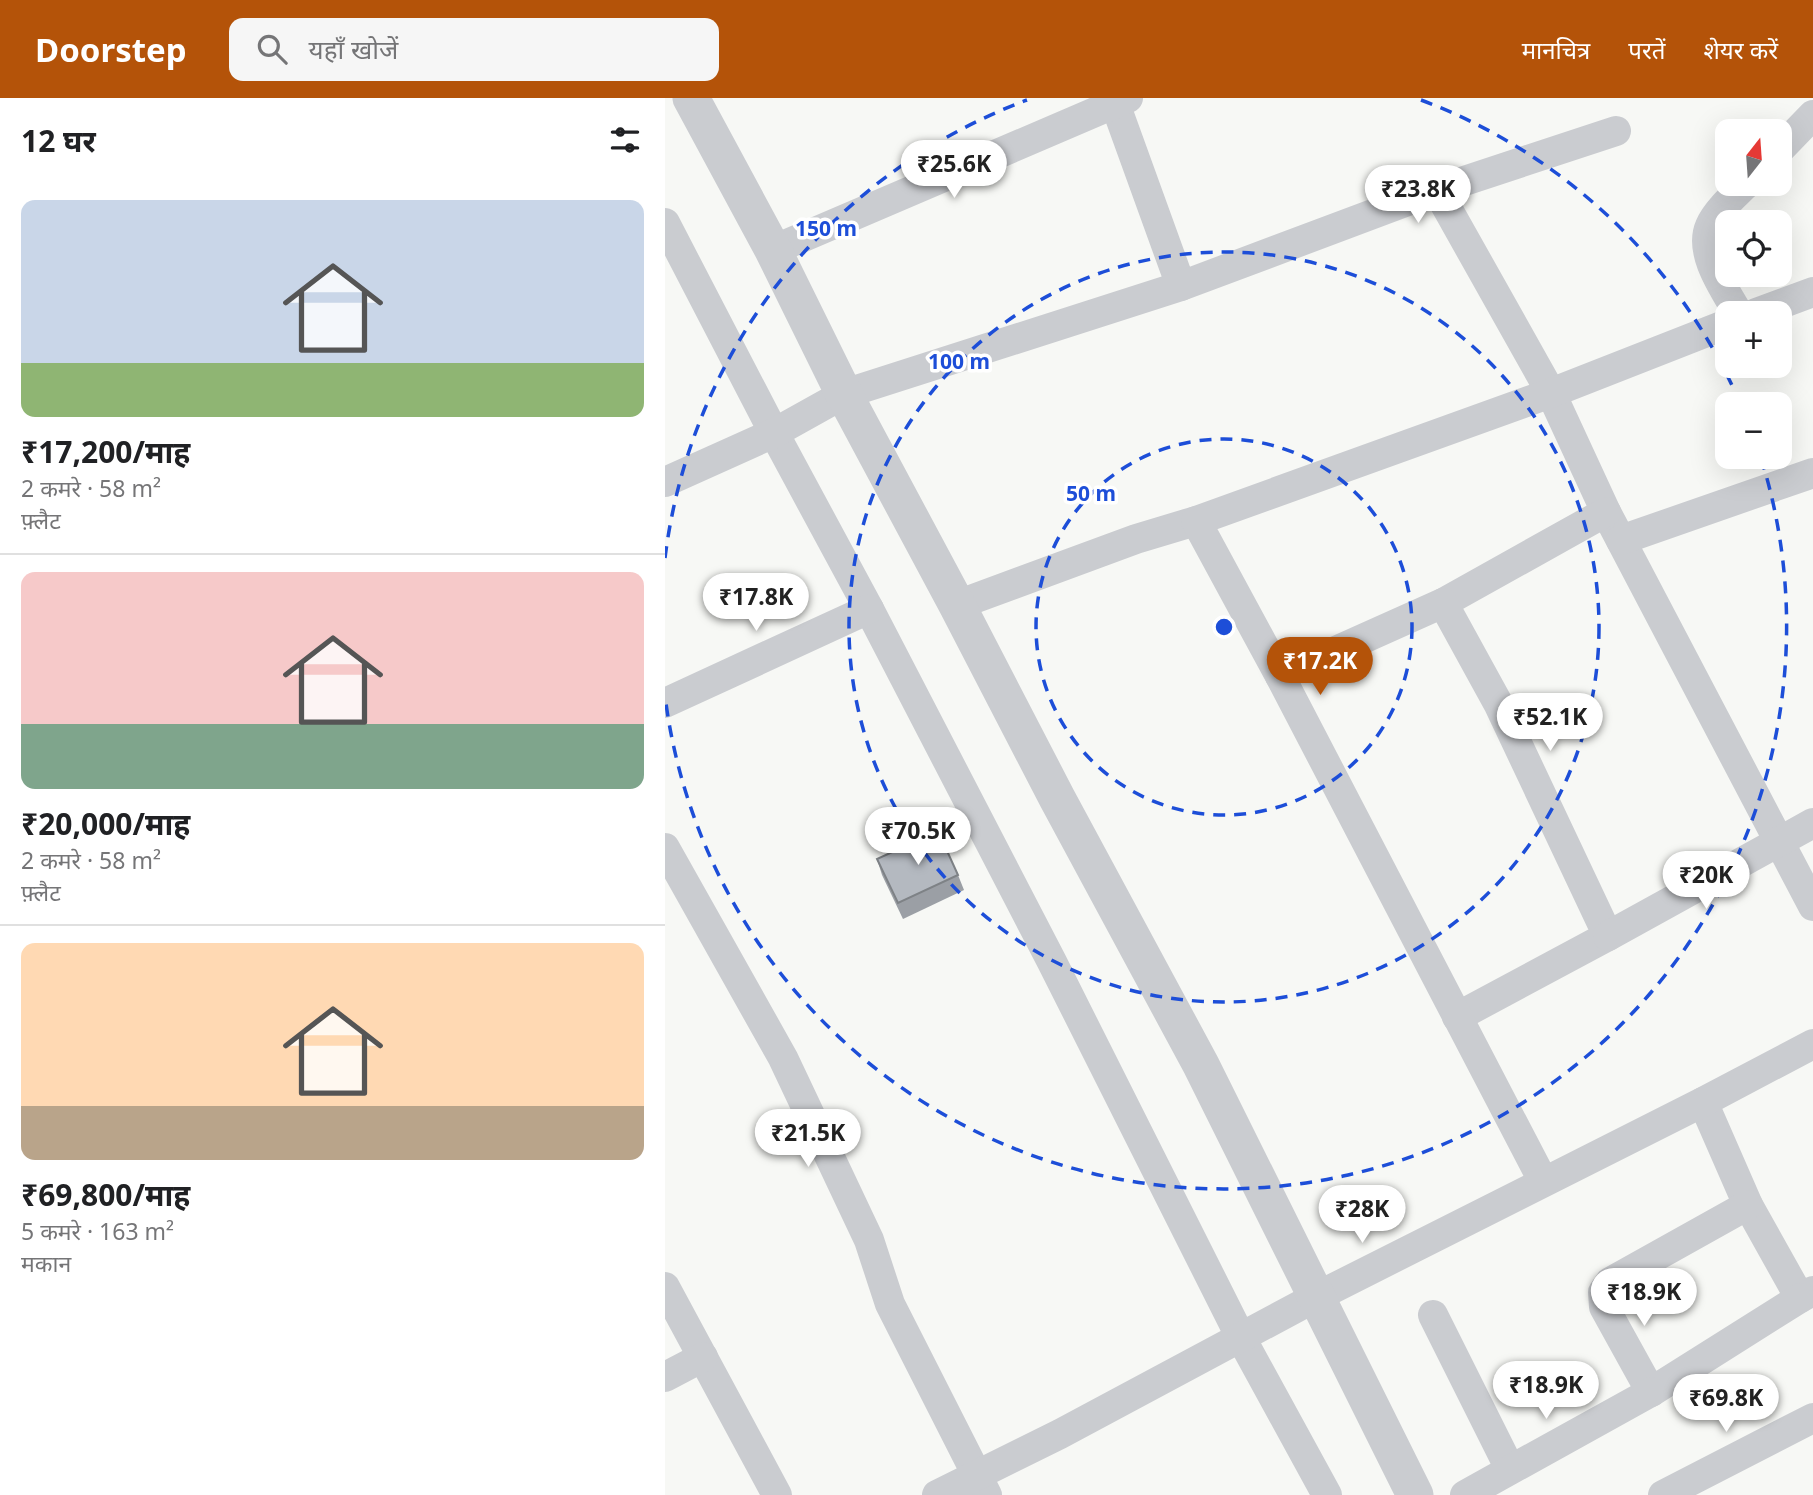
<!DOCTYPE html>
<html lang="hi">
<meta charset="utf-8">
<style>
body{margin:0;font-family:"Noto Sans","Noto Sans Devanagari",sans-serif;background:#f6f6f6;color:#202124;height:100vh;display:flex;flex-direction:column;font-size:26px;white-space:nowrap}
*{box-sizing:border-box;margin:0}
p{font-size:23px;color:#757577}
.icon{flex:none;width:38px;height:38px;fill:none;stroke:currentColor;stroke-width:2;stroke-linecap:round;stroke-linejoin:round}
.map{position:relative;flex:1;overflow:hidden}
.details{display:flex;flex-direction:column;background:#fff;width:665px}
.details>*{flex:none}
.needle{width:46px;rotate:17deg}
.tools{position:absolute;left:1050px;top:21px;display:grid;gap:14px}
.tools a{display:grid;place-items:center;width:77px;height:77px;border-radius:14px;background:#fff;box-shadow:0 7px 28px #0002;font-size:35px}
.price{position:absolute;translate:-50% -60px;padding:0 16px;border-radius:24px;background:#fff;color:#222;font-size:23px;line-height:46px;filter:drop-shadow(0 2px 4px #0008)}
.price::after{content:'';position:absolute;left:50%;top:42px;width:21px;height:16px;margin-left:-10px;background:inherit;clip-path:polygon(0 0,100% 0,50% 100%)}
.price.active{background:#b45309;color:#fff}
ul{padding:0;list-style:none}
li{display:grid;align-content:center;gap:14px;height:371px;padding:0 21px}
li+li{border-top:2px solid #e0e0e0}
li span{display:grid;place-items:center;height:217px;border-radius:14px;color:#555}
li>.icon{margin-inline-start:auto}
span .icon{width:126px;height:126px;fill:#fffc;stroke-width:1}
li b{font-size:30px}
h2{display:flex;justify-content:space-between;align-items:center;height:84px;padding:0 21px;font-size:30px}
header{display:flex;align-items:center;gap:42px;box-sizing:border-box;height:98px;padding:0 35px;background:#b45309;color:#fff}
header strong{font-size:33px}
nav{display:flex;gap:38px;margin-inline-start:auto;font-size:24px}
.search{width:490px;height:63px;background:#f6f6f6;display:flex;align-items:center;gap:18px;box-sizing:border-box;padding:0 24px;border-radius:14px;color:#757577;font-size:26px}
main{display:flex;flex:1;min-height:0}
.map>svg:first-child{display:block}
.lines{fill:none;stroke-linecap:round;stroke-linejoin:round}
.minor{stroke:#caccd0;stroke-width:30}
.tertiary{stroke:#caccd0;stroke-width:37}
.wall{fill:#9b9fa5}
.building{fill:#b4b9c0;stroke:#7e8286;stroke-width:2}
.ring{fill:none;stroke:#1d4ed8;stroke-width:3.5;stroke-dasharray:12 9}
.centre{fill:#1d4ed8;stroke:#fff;stroke-width:3.5}
.ring-label{font-size:21px;text-anchor:middle;font-weight:bold;fill:#1d4ed8;stroke:#fff;stroke-width:7;stroke-linejoin:round;paint-order:stroke}
</style>
<header>
<strong>Doorstep</strong>
<div class="search"><svg class="icon" aria-label="search" viewBox="0 0 24 24"><circle cx="10" cy="10" r="6"/><path d="M15 15l6 6"/></svg>यहाँ खोजें</div>
<nav><a>मानचित्र</a><a>परतें</a><a>शेयर करें</a></nav>
</header>
<main>
<section class="details">
<h2>12 घर<svg class="icon" aria-label="filters" viewBox="0 0 24 24"><path d="M4 7h16M4 17h16"/><circle cx="9" cy="7" r="2"/><circle cx="15" cy="17" r="2"/></svg></h2>
<ul>
<li><span style="background:linear-gradient(#c9d6e8 75%,#8fb573 0)"><svg class="icon" aria-label="home" viewBox="0 0 24 24"><path d="M3 11l9-7 9 7M6 9v11h12V9"/></svg></span><div><b>₹17,200/माह</b><p>2 कमरे · 58 m²</p><p>फ़्लैट</p></div></li>
<li><span style="background:linear-gradient(#f6c9c9 70%,#7fa58c 0)"><svg class="icon" aria-label="home" viewBox="0 0 24 24"><path d="M3 11l9-7 9 7M6 9v11h12V9"/></svg></span><div><b>₹20,000/माह</b><p>2 कमरे · 58 m²</p><p>फ़्लैट</p></div></li>
<li><span style="background:linear-gradient(#ffd9b3 75%,#b9a48a 0)"><svg class="icon" aria-label="home" viewBox="0 0 24 24"><path d="M3 11l9-7 9 7M6 9v11h12V9"/></svg></span><div><b>₹69,800/माह</b><p>5 कमरे · 163 m²</p><p>मकान</p></div></li>
</ul>
</section>
<div class="map">
<svg width="1148" height="1397" viewBox="0 0 1148 1397">
<rect width="100%" height="100%" fill="#f7f8f5"/>
<g class="lines">
<g class="minor">
<polyline points="448,0 516,188"/>
<polyline points="1115,51 1148,17"/>
<polyline points="772,92 951,33"/>
<polyline points="0,125 109,335 204,511 387,864 575,1238 662,1397"/>
<polyline points="108,152 463,0"/>
<path d="M1073 215C1060 192 1033 155 1045 128 1052 112 1069 98 1081 86"/>
<polyline points="1091,215 1148,194"/>
<polyline points="0,384 109,335 179,296 516,188 772,92 886,295 941,414 1148,808"/>
<polyline points="956,442 1148,375"/>
<polyline points="778,505 941,414"/>
<polyline points="292,507 471,441 531,423"/>
<polyline points="615,578 778,505 834,607 943,838 792,919"/>
<polyline points="0,605 204,511"/>
<polyline points="0,750 118,960 204,1142 225,1206 322,1397"/>
<polyline points="943,838 1148,725"/>
<polyline points="1038,1004 1083,1107 1135,1200 1148,1193"/>
<polyline points="878,1083 615,578 531,423 886,295 1062,226"/>
<polyline points="1083,1107 945,1184 938,1194 939,1209 986,1294 1135,1200"/>
<polyline points="0,1189 112,1397"/>
<polyline points="768,1217 845,1371"/>
<polyline points="0,1279 38,1259"/>
<polyline points="272,1397 395,1336 651,1199 1038,1004 1148,946"/>
<polyline points="800,1397 986,1294"/>
<polyline points="998,1397 1148,1320"/>
</g>
<polyline class="tertiary" points="26,0 108,152 179,296 292,507 392,700 536,967 750,1397"/>
</g>
<polygon class="wall" points="212,761 293,777 299,792 238,821 217,777"/>
<polygon class="building" points="273,733 293,777 233,805 212,761"/>
<g class="ring">
<circle cx="559" cy="529" r="188"/>
<circle cx="559" cy="529" r="375"/>
<path d="M0 460A563 563 0 0 1 362 2M756 2A563 563 0 0 1 1075 305M1096 360A563 563 0 1 1 0 598"/>
</g>
<circle cx="559" cy="529" r="10" class="centre"/>
<g class="ring-label">
<text x="161" y="138">150 m</text>
<text x="294" y="271">100 m</text>
<text x="426" y="403">50 m</text>
</g>
</svg>
<div class="tools">
<a><svg class="needle" viewBox="-14 -14 28 28"><path d="M0-13l5 13h-10z" fill="#e53935"/><path d="M0 13l5-13h-10z" fill="#757577"/></svg></a>
<a><svg class="icon" aria-label="locate" viewBox="0 0 24 24"><circle cx="12" cy="12" r="6"/><path d="M12 2v4M12 18v4M2 12h4M18 12h4"/></svg></a>
<a>+</a>
<a>−</a>
</div>
<b class="price" style="left:289px;top:102px">₹25.6K</b>
<b class="price" style="left:753px;top:127px">₹23.8K</b>
<b class="price" style="left:91px;top:535px">₹17.8K</b>
<b class="price active" style="left:655px;top:599px">₹17.2K</b>
<b class="price" style="left:885px;top:655px">₹52.1K</b>
<b class="price" style="left:253px;top:769px">₹70.5K</b>
<b class="price" style="left:1041px;top:813px">₹20K</b>
<b class="price" style="left:143px;top:1071px">₹21.5K</b>
<b class="price" style="left:697px;top:1147px">₹28K</b>
<b class="price" style="left:979px;top:1230px">₹18.9K</b>
<b class="price" style="left:881px;top:1323px">₹18.9K</b>
<b class="price" style="left:1061px;top:1336px">₹69.8K</b>
</div>
</main>
